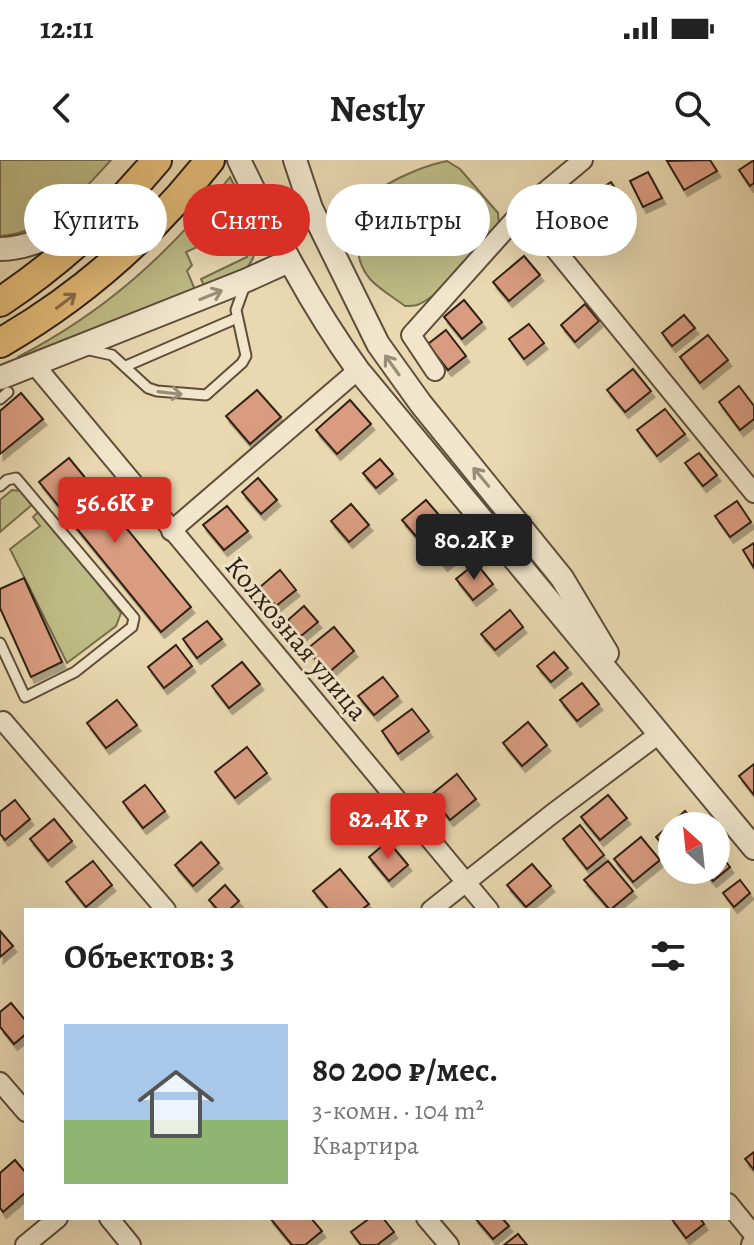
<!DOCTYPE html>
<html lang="ru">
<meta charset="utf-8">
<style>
body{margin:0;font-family:Alegreya,serif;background:#f2f2f2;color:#222;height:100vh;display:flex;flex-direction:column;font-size:30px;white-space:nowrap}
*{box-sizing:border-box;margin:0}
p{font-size:26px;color:#767676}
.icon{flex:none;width:44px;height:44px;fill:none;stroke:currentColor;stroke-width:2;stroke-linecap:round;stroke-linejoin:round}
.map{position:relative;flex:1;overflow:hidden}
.panel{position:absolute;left:24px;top:748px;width:706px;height:312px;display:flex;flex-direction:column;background:#fff;border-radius:0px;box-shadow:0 8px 32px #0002}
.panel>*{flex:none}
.top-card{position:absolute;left:24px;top:24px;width:706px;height:72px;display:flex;gap:16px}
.needle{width:52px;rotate:333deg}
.fabs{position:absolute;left:658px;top:652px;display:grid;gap:16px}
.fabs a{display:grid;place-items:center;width:72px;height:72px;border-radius:50%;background:#fff;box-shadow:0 8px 32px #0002;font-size:40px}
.price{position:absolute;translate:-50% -68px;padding:0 18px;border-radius:8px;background:#d93025;color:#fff;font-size:26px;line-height:52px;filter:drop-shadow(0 2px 4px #0008)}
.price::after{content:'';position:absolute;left:50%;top:48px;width:24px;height:18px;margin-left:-12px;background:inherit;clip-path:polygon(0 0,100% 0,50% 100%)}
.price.current{background:#222;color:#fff}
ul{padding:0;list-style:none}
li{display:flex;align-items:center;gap:24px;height:200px;padding:0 40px}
li span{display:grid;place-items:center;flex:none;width:224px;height:160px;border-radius:0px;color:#555}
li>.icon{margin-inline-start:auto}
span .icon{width:96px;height:96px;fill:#fffc;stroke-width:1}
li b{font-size:34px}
h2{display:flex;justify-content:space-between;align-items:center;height:96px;padding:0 40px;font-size:34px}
.chip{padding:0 28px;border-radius:36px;background:#fff;box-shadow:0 8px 32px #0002;font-size:28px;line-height:72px}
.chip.current{background:#d93025;color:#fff}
.status{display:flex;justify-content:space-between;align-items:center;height:56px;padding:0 40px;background:#fff;direction:ltr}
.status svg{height:22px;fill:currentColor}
header{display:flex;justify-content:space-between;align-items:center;height:104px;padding:0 40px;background:#fff;font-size:36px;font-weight:700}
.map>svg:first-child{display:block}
.green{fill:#bebc86;stroke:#776e4c;stroke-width:2}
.building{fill:#d99c80;stroke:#302012;stroke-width:2;filter:url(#shadow)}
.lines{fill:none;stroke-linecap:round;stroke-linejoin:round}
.service-casing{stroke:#5e4e3a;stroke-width:13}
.minor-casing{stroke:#5e4e3a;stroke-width:22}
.tertiary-casing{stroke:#5e4e3a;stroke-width:26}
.primary-casing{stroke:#302012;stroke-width:32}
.service{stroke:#f1e6cc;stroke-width:9}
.minor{stroke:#f1e6cc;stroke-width:18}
.tertiary{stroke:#f1e6cc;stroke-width:22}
.primary{stroke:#e4bc78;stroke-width:28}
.oneway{stroke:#9a8d78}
.oneway2{stroke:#8a6e45}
.labels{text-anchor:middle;stroke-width:6;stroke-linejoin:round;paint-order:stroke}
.street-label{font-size:28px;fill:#302012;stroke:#f1e6cc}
</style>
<div class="status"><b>12:11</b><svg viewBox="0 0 49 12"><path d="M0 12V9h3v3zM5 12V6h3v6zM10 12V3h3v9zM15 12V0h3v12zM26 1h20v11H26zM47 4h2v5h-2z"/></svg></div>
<header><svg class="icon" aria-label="back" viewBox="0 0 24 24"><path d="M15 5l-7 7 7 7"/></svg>Nestly<svg class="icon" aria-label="search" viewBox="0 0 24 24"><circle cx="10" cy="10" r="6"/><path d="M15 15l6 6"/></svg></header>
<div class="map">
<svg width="754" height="1085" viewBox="0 0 754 1085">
<defs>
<filter id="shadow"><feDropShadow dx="3.5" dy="6" stdDeviation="0" flood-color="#0004"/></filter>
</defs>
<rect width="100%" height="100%" fill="#e9d8b0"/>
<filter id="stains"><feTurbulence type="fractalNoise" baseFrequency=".0025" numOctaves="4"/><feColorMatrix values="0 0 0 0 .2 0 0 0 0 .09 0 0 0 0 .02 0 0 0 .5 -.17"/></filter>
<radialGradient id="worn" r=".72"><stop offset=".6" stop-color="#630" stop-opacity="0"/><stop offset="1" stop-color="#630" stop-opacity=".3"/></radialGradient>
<g class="green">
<path d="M0 0H111C82 32 46 74 0 76Z"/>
<path d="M447 1 460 9 498 53 499 64C482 84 441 137 417 145 413 146 409 146 405 146 393 137 379 129 370 119 362 110 358 97 357 85 356 72 356 60 362 48 373 25 423 6 447 1Z"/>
<path d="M230 17C243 43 275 90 240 113 230 119 216 123 205 128L201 119 247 97 240 82 247 78 241 67 186 92 192 105 187 111 196 132 20 203 18 197C105 152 169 94 230 17Z"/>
<polygon points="12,330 22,331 33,344 0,372 0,340"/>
<polygon points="40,350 121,453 116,466 67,503 10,389 40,366 33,357"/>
</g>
<g class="building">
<polygon points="710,0 717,11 684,30 667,1"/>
<polygon points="754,0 754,23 750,26 739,10"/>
<polygon points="648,12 662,38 643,47 630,21"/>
<polygon points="611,22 633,55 586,85 564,51"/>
<polygon points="524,96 540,115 509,141 493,122"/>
<polygon points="464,140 482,162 462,179 444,157"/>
<polygon points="585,144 599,161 575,182 561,165"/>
<polygon points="684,155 695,168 672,186 662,173"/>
<polygon points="529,164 544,183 524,199 509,179"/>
<polygon points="446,170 466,196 448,210 428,184"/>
<polygon points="708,175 728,200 700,223 680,197"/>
<polygon points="633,209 651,231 625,252 607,230"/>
<polygon points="739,226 754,246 754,259 740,270 719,242"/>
<polygon points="257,230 281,257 250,284 226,256"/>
<polygon points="21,233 43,259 0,294 0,251"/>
<polygon points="350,240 371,264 337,294 316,270"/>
<polygon points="665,249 685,274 657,296 637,270"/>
<polygon points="699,293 717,315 703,326 685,303"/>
<polygon points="69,298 191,447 161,472 39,322"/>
<polygon points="380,299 393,314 376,328 363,313"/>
<polygon points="258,318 277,340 261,354 242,332"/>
<polygon points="426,340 445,362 421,382 402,360"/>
<polygon points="737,341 751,362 730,377 715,356"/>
<polygon points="351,344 369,365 349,382 331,361"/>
<polygon points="227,346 248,371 224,390 203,365"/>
<polygon points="449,372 463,390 444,405 430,386"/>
<polygon points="754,383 754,408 743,390"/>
<polygon points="476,403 493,424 473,440 456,419"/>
<polygon points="280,410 296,430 276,446 260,427"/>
<polygon points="24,418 62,502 31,517 0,448 0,429"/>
<polygon points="304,446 318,462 301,476 288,460"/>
<polygon points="510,450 523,467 495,490 481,474"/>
<polygon points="207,461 222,479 197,498 183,479"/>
<polygon points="334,467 354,491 328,513 307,489"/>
<polygon points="176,485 192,506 164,528 148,507"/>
<polygon points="554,492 568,508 551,522 537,506"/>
<polygon points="242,502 260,524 229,548 212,526"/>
<polygon points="383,517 398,536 374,555 358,536"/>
<polygon points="582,523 599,544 577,561 560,540"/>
<polygon points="117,540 137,565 106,588 87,563"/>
<polygon points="412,549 429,571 398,594 382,571"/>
<polygon points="528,562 547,585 522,606 503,583"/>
<polygon points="247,587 267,613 235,638 215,612"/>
<polygon points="754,604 754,635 739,616"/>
<polygon points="457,614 476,639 450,660 431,635"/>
<polygon points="145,625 165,651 143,668 123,642"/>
<polygon points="608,635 627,658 600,680 581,657"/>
<polygon points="15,640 30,659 5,680 0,674 0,652"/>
<polygon points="685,651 698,666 672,666 672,696 656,677"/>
<polygon points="54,659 72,681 48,701 30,679"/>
<polygon points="580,665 604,695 587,709 563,679"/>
<polygon points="641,677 660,700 633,722 614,699"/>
<polygon points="388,681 408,705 389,721 369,697"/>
<polygon points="201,682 219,703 193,726 175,705"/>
<polygon points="716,689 730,707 713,721 703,710 716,710"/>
<polygon points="93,701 112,725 86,747 66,722"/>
<polygon points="608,701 633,731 610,750 584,720"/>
<polygon points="532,704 551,726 526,747 507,725"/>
<polygon points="340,709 369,744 361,750 329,750 313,731"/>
<polygon points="740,720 750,733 734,747 723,733"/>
<polygon points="225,725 239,741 229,750 218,750 209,740"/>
<polygon points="0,771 13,786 0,797"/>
<polygon points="11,843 26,861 26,874 14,884 0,867 0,852"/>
<polygon points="754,992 754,1010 745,999"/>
<polygon points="15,1000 26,1013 26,1032 3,1052 0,1048 0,1013"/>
<polygon points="270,1058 311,1058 322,1071 305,1085 292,1085"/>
<polygon points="370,1058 383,1058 394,1072 377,1085 361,1085 351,1072"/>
<polygon points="475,1058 502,1058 509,1066 493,1079"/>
<polygon points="671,1058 700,1058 704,1064 686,1078"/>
<polygon points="518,1074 527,1085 504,1085"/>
</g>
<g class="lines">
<g class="service-casing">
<g id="service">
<polyline points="85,189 112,195 148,228 157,231 206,235 242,203 246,196 236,150 245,125"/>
<polyline points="126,206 237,158"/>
<polyline points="0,239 8,232"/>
<polyline points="0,326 7,320 16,318 134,458 132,467 75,512 25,537 0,483"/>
</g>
</g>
<g class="minor-casing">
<g id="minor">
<polyline points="523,50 754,333"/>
<polyline points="34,204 489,750"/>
<polyline points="435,211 411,175 523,50 583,0"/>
<polyline points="171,371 358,210"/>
<polyline points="3,561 166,750"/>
<polyline points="431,750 552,654 659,574"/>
<polyline points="0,922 26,952"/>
<polyline points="728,1043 754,1075"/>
<polyline points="109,1058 131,1085"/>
<polyline points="426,1058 449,1085"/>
<polyline points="25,1085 58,1058"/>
</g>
</g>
<g class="tertiary-casing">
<g id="tertiary">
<path d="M239 0C274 73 310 144 358 210L754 688"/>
<polyline points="295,0 311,48 378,184 421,244 562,418 607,493"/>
<path d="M0 89C36 89 72 65 104 50"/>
<polyline points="0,218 247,120 289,101"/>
<polyline points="753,1085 754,1084"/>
</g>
</g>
<g class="primary-casing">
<g id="primary">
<path d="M0 142C59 103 112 54 157 0"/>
<path d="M0 183C82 136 151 75 210 0"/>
</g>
</g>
<use href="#service" class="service"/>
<use href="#minor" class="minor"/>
<use href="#tertiary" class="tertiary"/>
<use href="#primary" class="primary"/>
</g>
<defs><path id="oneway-shaft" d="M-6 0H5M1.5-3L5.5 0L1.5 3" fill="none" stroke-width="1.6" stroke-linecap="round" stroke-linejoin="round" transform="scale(2)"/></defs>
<g class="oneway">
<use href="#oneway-shaft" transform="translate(211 135) rotate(-22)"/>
<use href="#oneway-shaft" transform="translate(392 205) rotate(-126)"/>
<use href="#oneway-shaft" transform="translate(170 233) rotate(7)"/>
<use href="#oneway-shaft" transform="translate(481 317) rotate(-130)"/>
</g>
<use class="oneway2" href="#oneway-shaft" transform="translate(66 141) rotate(-37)"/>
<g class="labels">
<g class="street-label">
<text transform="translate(297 478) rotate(50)" y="10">Колхозная улица</text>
</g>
</g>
<rect width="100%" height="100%" filter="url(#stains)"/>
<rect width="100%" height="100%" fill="url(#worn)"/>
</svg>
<div class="fabs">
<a><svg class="needle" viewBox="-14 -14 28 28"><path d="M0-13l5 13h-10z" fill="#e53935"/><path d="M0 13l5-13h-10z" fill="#767676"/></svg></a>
</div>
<b class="price" style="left:115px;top:385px">56.6K ₽</b>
<b class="price current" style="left:474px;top:422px">80.2K ₽</b>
<b class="price" style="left:388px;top:701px">82.4K ₽</b>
<div class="top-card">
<a class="chip">Купить</a>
<a class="chip current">Снять</a>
<a class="chip">Фильтры</a>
<a class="chip">Новое</a>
</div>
<section class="panel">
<h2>Объектов: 3<svg class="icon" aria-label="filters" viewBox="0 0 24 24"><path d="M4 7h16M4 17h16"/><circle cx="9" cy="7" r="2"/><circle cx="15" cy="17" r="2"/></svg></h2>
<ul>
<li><span style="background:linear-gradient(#a9c7e8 60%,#8fb573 0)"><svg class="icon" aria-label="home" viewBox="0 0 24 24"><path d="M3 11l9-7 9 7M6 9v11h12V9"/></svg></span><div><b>80 200 ₽/мес.</b><p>3-комн. · 104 m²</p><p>Квартира</p></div></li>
</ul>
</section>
</div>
